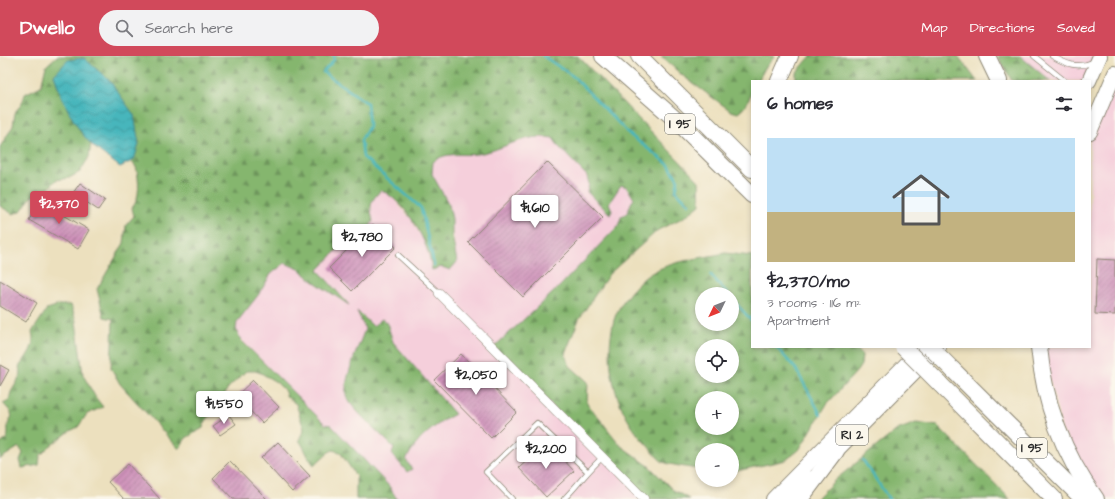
<!DOCTYPE html>
<meta charset="utf-8">
<style>
body{margin:0;font-family:"Architects Daughter",sans-serif;background:#f2f2f3;color:#2b2b33;height:100vh;display:flex;flex-direction:column;font-size:15px;white-space:nowrap}
*{box-sizing:border-box;margin:0}
p{font-size:13px;color:#7c7c81}
.icon{flex:none;width:22px;height:22px;fill:none;stroke:currentColor;stroke-width:2;stroke-linecap:round;stroke-linejoin:round}
.map{position:relative;flex:1;overflow:hidden}
.side{position:absolute;left:751px;top:24px;width:340px;height:268px;display:flex;flex-direction:column;background:#fff;border-radius:0px;box-shadow:0 2px 6px #0003}
.side>*{flex:none}
.needle{width:26px;rotate:227deg}
.fabs{position:absolute;left:695px;top:231px;display:grid;gap:8px}
.fabs a{display:grid;place-items:center;width:44px;height:44px;border-radius:50%;background:#fff;box-shadow:0 2px 6px #0003;font-size:20px}
.price{position:absolute;translate:-50% -34px;padding:0 9px;border-radius:4px;background:#fff;color:#222;font-size:13px;line-height:26px;filter:drop-shadow(0 1px 2px #0008)}
.price::after{content:'';position:absolute;left:50%;top:24px;width:12px;height:9px;margin-left:-6px;background:inherit;clip-path:polygon(0 0,100% 0,50% 100%)}
.price.current{background:#d1495b;color:#fff}
ul{padding:0;list-style:none}
li{display:grid;align-content:center;gap:8px;height:212px;padding:0 16px}
li span{display:grid;place-items:center;height:124px;border-radius:0px;color:#555}
li>.icon{margin-inline-start:auto}
span .icon{width:72px;height:72px;fill:#fffc;stroke-width:1}
li b{font-size:17px}
h2{display:flex;justify-content:space-between;align-items:center;height:48px;padding:0 16px;font-size:17px}
header{display:flex;align-items:center;gap:24px;box-sizing:border-box;height:56px;padding:0 20px;background:#d1495b;color:#fff}
header strong{font-size:19px}
nav{display:flex;gap:22px;margin-inline-start:auto;font-size:14px}
.search{width:280px;height:36px;background:#f2f2f3;display:flex;align-items:center;gap:10px;box-sizing:border-box;padding:0 14px;border-radius:22px;color:#7c7c81;font-size:15px}
.map>svg:first-child{display:block}
.built{fill:#f5cfdb;fill-rule:evenodd}
.forest{fill:url(#forest-firs);stroke:#58704c;fill-rule:evenodd}
.water{fill:url(#water-waves);stroke:#387074}
.lines{fill:none;stroke-linecap:round;stroke-linejoin:round}
.stream{stroke:#46b6bc;stroke-width:2.5}
.building{fill:url(#building-hatch)}
.service-casing{stroke:#8c8674;stroke-width:6}
.minor-casing{stroke:#8c8674;stroke-width:10}
.primary-casing{stroke:#8c8674;stroke-width:16}
.motorway-casing{stroke:#8c8674;stroke-width:18}
.service{stroke:#fff;stroke-width:4.5}
.minor{stroke:#fff;stroke-width:9}
.primary{stroke:#fff;stroke-width:14}
.motorway{stroke:#fff;stroke-width:16}
.motorway-bridge-casing{stroke:#8c8674;stroke-width:18;stroke-linecap:butt}
.motorway-bridge{stroke:#fff;stroke-width:16}
.labels{text-anchor:middle;stroke-width:3;stroke-linejoin:round;paint-order:stroke}
.shield{fill:#fbf7ec;stroke:#696865;stroke-width:1}
.shield-label{font-size:12px;font-weight:bold;fill:#2b2b2b}
</style>
<header>
<strong>Dwello</strong>
<div class="search"><svg class="icon" aria-label="search" viewBox="0 0 24 24"><circle cx="10" cy="10" r="6"/><path d="M15 15l6 6"/></svg>Search here</div>
<nav><a>Map</a><a>Directions</a><a>Saved</a></nav>
</header>
<div class="map">
<svg width="1115" height="443" viewBox="0 0 1115 443">
<defs>
<pattern id="forest-firs" width="22" height="20" patternUnits="userSpaceOnUse"><rect width="22" height="20" fill="#85b66e"/><path d="M5 1l3.5 6h-7zM16 11l3.5 6h-7z" fill="#6d945b"/></pattern>
<pattern id="water-waves" width="16" height="10" patternUnits="userSpaceOnUse"><rect width="16" height="10" fill="#46b6bc"/><path d="M0 5q4-4 8 0t8 0" fill="none" stroke="#3b9499"/></pattern>
<pattern id="building-hatch" width="6" height="6" patternUnits="userSpaceOnUse"><rect width="6" height="6" fill="#ce91b9"/><path d="M-1 1l2-2M0 6l6-6M5 7l2-2" fill="none" stroke="#a77797"/></pattern>
</defs>
<rect width="100%" height="100%" fill="#fbf7ec"/>
<filter id="ink" filterUnits="userSpaceOnUse"><feTurbulence type="fractalNoise" baseFrequency=".025" numOctaves="2"/><feDisplacementMap in="SourceGraphic" scale="8" xChannelSelector="R" yChannelSelector="G"/><feConvolveMatrix kernelMatrix="1 2 1 2 8 2 1 2 1" color-interpolation-filters="sRGB"/></filter>
<filter id="wash" filterUnits="userSpaceOnUse"><feTurbulence type="fractalNoise" baseFrequency=".012" numOctaves="4" result="noise"/><feDisplacementMap in="SourceGraphic" scale="16" xChannelSelector="R" yChannelSelector="G"/><feGaussianBlur stdDeviation="0.9" result="paint"/><feColorMatrix in="noise" values="0 0 0 0 0 0 0 0 0 0 0 0 0 0 0 0 0 1.4 0 .05"/><feComposite in="paint" operator="in"/></filter>
<g filter="url(#wash)">
<rect width="100%" height="100%" fill="#ece0be"/>
<g class="built">
<polygon points="1020,0 1104,0 1090,35 1090,25 1050,25"/>
<polygon points="1115,26 1115,443 1101,443 1062,374 1042,291 1090,291 1090,79"/>
<path d="M538 80 553 82 559 91 587 120 589 128 609 147 621 129 627 131 634 142 631 147 628 156 621 161 618 170 559 231 494 291 644 443H397L389 430 331 369 325 368 241 283 236 273 237 266 259 238 271 218 285 207 299 213 313 225 348 247 318 214 360 170 367 175 373 165 371 154 372 144 381 134 390 139 411 163 426 189 432 214 457 206 449 149 432 118 433 106 441 99 478 98ZM358 256 373 270 387 267 393 286 455 358 436 368 413 391 406 404 392 398 394 392 347 328 365 273Z"/>
</g>
<g class="forest">
<path d="M57 0H578L699 125 700 149 686 160 658 174 609 218 579 263 565 298 570 310 588 326 587 347 621 390 649 410 673 434 689 443H644L494 291 559 231 618 170 621 161 628 156 631 147 634 143 627 131 621 129 609 147 612 154 610 158 587 136 589 128 587 120 559 91 553 82C522 77 505 94 477 98 461 100 446 95 433 106L432 118 449 149 452 163V179L457 206 450 214 442 211 432 214C429 186 407 147 381 134 370 146 369 149 373 165L367 175 359 171 318 214 349 249 313 225 299 213 285 207 271 218 259 238 237 266 236 273 241 284 325 368 331 369 389 430 397 443H356V420L340 396 333 394 329 396 314 409C307 401 305 392 299 384L304 373 296 348 287 341 284 334 276 326 261 317 255 315H246L228 332 225 337 228 349C217 355 206 359 203 372L186 382 179 393 120 328 111 312 113 263 104 261 97 233 124 187 126 169 134 160 132 152C141 142 139 123 136 111L61 21 57 32 74 49 91 87 89 101 80 116 69 122 56 124 44 138 32 140 21 155 13 158 0 150V91L13 70 15 56 21 49 25 38 41 30 46 10Z"/>
<path d="M661 0H775L765 12 758 25H752C752 38 749 49 738 57L731 55 683 20Z"/>
<polygon points="811,0 958,0 977,25 796,25 796,17"/>
<polygon points="998,0 1020,0 1050,25 1012,25"/>
<path d="M725 197 752 200V291H855L862 299 861 309 857 315 827 348 799 394 786 404 732 416V394H702V414C693 412 670 409 663 406 657 402 651 393 646 388 615 356 603 306 614 264 618 250 631 234 642 224 663 205 698 203 725 197ZM702 238H732V268H702ZM702 290H732V320H702ZM702 342H732V372H702Z"/>
<path d="M59 249H71L76 265 83 319 96 342 103 351 87 358 78 371 70 375 50 390 40 400 39 409 22 412 20 404 23 397 19 391 0 403V388C11 381 7 378 8 369 9 364 13 362 11 357 9 353 5 350 3 347L9 344 11 336 21 319 19 311C27 300 36 290 32 276L47 253Z"/>
<path d="M357 255 373 270 382 263 387 267 393 286 455 358C435 369 417 382 406 404L412 413 407 416 392 398 394 392C384 381 348 350 346 339 344 321 359 290 365 273Z"/>
<polygon points="916,367 938,370 1010,443 816,443 835,424 897,374"/>
</g>
<path class="water" d="M84 2 110 25 134 59 139 88 134 104 120 111C111 104 101 97 93 90 75 73 61 42 54 19L68 4Z"/>
<g class="lines">
<g class="stream">
<polyline points="334,0 334,4 323,16 367,47 369,70 361,84 363,101 421,152 434,209"/>
<polyline points="543,0 574,21 630,79 669,109 678,124 676,135 689,148"/>
<polyline points="710,218 728,238"/>
<polyline points="732,243 752,265"/>
<polyline points="776,291 796,313 821,359"/>
<polyline points="863,404 889,443"/>
</g>
</g>
<g id="blocks">
<g class="building">
<polygon points="547,106 603,161 523,241 468,186"/>
<polygon points="80,127 105,144 98,154 73,137"/>
<polygon points="40,145 89,174 78,193 29,164"/>
<polygon points="373,168 396,191 352,235 329,212"/>
<polygon points="1097,203 1115,204 1115,259 1095,258"/>
<polygon points="0,224 37,247 26,266 0,250"/>
<polygon points="461,298 517,356 491,382 434,324"/>
<polygon points="0,309 9,314 0,330"/>
<polygon points="253,324 279,351 262,367 236,340"/>
<polygon points="229,359 236,368 220,379 213,370"/>
<polygon points="278,386 310,420 292,436 261,402"/>
<polygon points="547,386 574,415 546,441 519,412"/>
<polygon points="230,405 267,443 233,443 213,422"/>
<polygon points="128,408 160,443 124,443 108,426"/>
</g>
</g>
</g>
<g filter="url(#ink)">
<use href="#blocks" fill-opacity="0" stroke="#8c8674" stroke-width="1"/>
<g class="lines">
<g class="service-casing">
<g id="service">
<polyline points="1034,0 1065,25"/>
<path d="M1052 0C1066 8 1078 13 1093 6"/>
<polyline points="398,199 439,237"/>
<polyline points="512,443 486,416 537,367 587,415"/>
<path d="M564 443C578 429 588 414 603 401"/>
</g>
</g>
<g class="minor-casing">
<polyline id="minor" points="439,237 644,443"/>
</g>
<g class="primary-casing">
<g id="primary">
<polyline points="1089,25 1100,0"/>
<polyline points="1090,76 1115,17"/>
<polyline points="828,403 939,291"/>
<polyline points="773,443 920,294"/>
<polyline points="788,443 809,422"/>
</g>
</g>
<g class="motorway-casing">
<g id="motorway">
<polyline points="603,0 675,63 752,139"/>
<polyline points="639,0 752,113"/>
<polyline points="987,0 999,25"/>
<polyline points="779,25 790,0"/>
<path d="M1039 291C1044 346 1063 398 1096 443"/>
<polyline points="921,293 922,291"/>
<polyline points="952,313 1083,443"/>
<polyline points="939,327 1054,443"/>
<polyline points="800,443 836,395"/>
</g>
</g>
<use href="#service" class="service"/>
<use href="#minor" class="minor"/>
<use href="#primary" class="primary"/>
<use href="#motorway" class="motorway"/>
<g class="motorway-bridge-casing">
<g id="motorway-bridge">
<polyline points="903,291 939,327"/>
<polyline points="930,291 952,313"/>
</g>
</g>
<use href="#motorway-bridge" class="motorway-bridge"/>
</g>
</g>
<g class="labels">
<g class="shield">
<rect x="665" y="58" width="30" height="20" rx="3"/>
<rect x="836" y="369" width="32" height="20" rx="3"/>
<rect x="1017" y="382" width="30" height="20" rx="3"/>
</g>
<g class="shield-label">
<text x="680" y="72">I 95</text>
<text x="852" y="383">RI 2</text>
<text x="1032" y="396">I 95</text>
</g>
</g>
</svg>
<div class="fabs">
<a><svg class="needle" viewBox="-14 -14 28 28"><path d="M0-13l5 13h-10z" fill="#e53935"/><path d="M0 13l5-13h-10z" fill="#7c7c81"/></svg></a>
<a><svg class="icon" aria-label="locate" viewBox="0 0 24 24"><circle cx="12" cy="12" r="6"/><path d="M12 2v4M12 18v4M2 12h4M18 12h4"/></svg></a>
<a>+</a>
<a>−</a>
</div>
<b class="price current" style="left:59px;top:169px">$2,370</b>
<b class="price" style="left:535px;top:173px">$1,610</b>
<b class="price" style="left:362px;top:202px">$2,780</b>
<b class="price" style="left:476px;top:340px">$2,050</b>
<b class="price" style="left:224px;top:369px">$1,550</b>
<b class="price" style="left:546px;top:414px">$2,200</b>
<section class="side">
<h2>6 homes<svg class="icon" aria-label="filters" viewBox="0 0 24 24"><path d="M4 7h16M4 17h16"/><circle cx="9" cy="7" r="2"/><circle cx="15" cy="17" r="2"/></svg></h2>
<ul>
<li><span style="background:linear-gradient(#bfe0f5 60%,#c2b280 0)"><svg class="icon" aria-label="home" viewBox="0 0 24 24"><path d="M3 11l9-7 9 7M6 9v11h12V9"/></svg></span><div><b>$2,370/mo</b><p>3 rooms · 116 m²</p><p>Apartment</p></div></li>
</ul>
</section>
</div>
